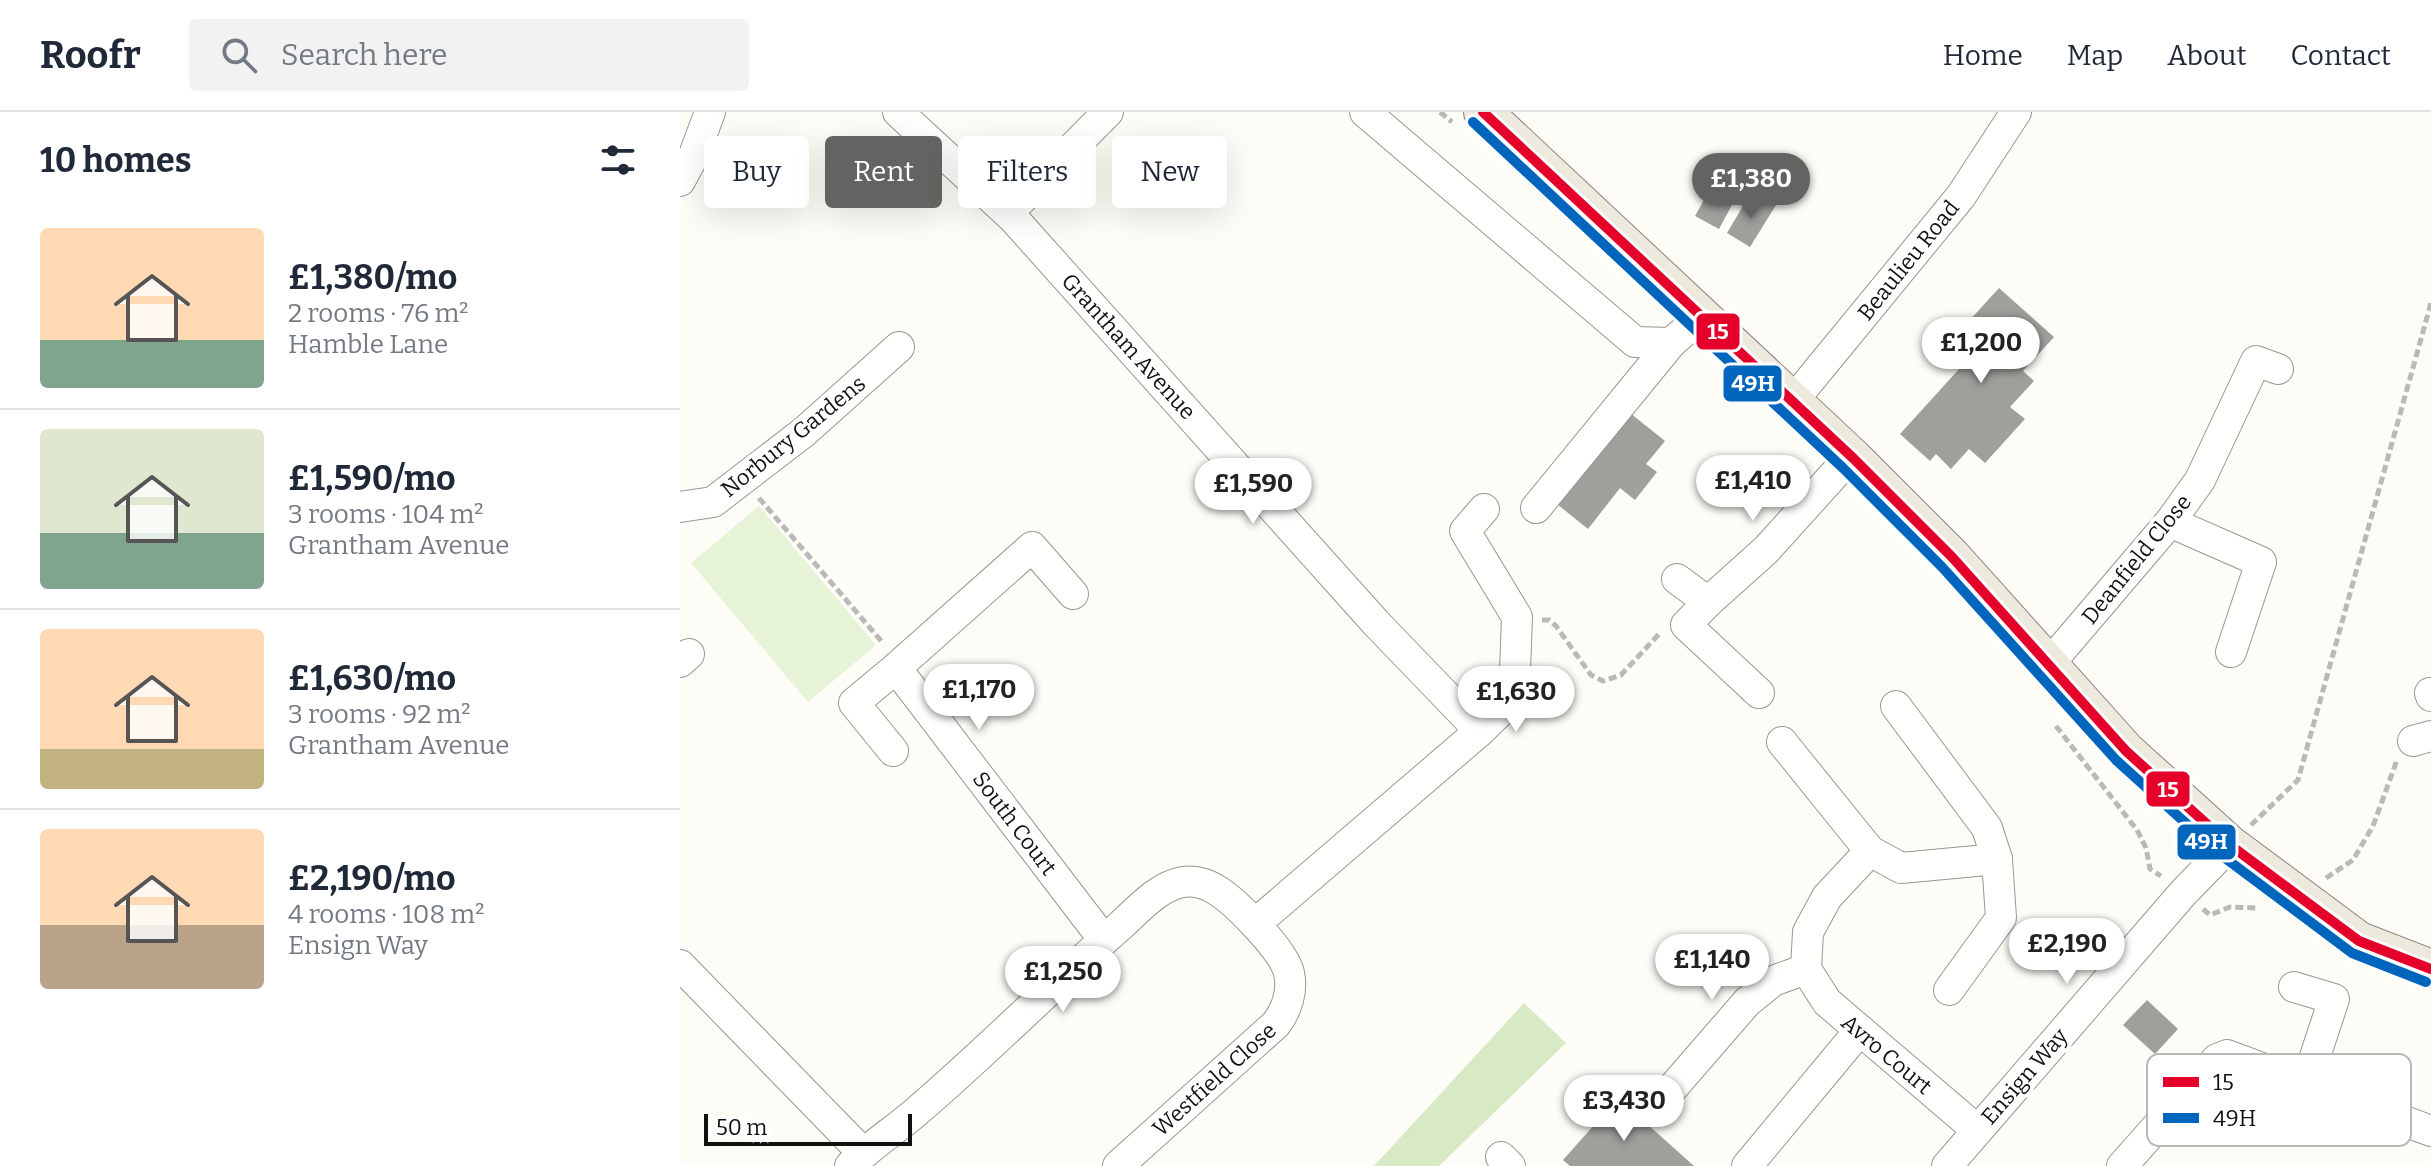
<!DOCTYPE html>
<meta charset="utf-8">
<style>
body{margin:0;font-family:Bitter,serif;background:#f2f2f3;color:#1f2937;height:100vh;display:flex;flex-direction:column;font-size:30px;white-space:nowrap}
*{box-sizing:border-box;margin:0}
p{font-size:26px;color:#747a83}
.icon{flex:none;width:44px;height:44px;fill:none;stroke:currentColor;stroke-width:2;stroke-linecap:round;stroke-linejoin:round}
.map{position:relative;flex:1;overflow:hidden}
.panel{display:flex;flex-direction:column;background:#fff;width:680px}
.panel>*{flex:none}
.hud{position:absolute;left:24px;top:24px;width:760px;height:72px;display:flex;gap:16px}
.scale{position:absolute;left:24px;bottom:20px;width:208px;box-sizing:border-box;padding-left:8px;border:4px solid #111;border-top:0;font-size:22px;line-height:28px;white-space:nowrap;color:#111;-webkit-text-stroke:6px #fff;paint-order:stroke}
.price{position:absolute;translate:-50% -68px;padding:0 18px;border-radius:28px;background:#fff;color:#222;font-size:26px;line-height:52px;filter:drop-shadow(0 2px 4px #0008)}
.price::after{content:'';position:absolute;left:50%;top:48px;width:24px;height:18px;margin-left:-12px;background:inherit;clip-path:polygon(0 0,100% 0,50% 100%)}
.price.selected{background:#646362;color:#fff}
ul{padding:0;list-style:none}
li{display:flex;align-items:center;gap:24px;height:200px;padding:0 40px}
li+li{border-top:2px solid #e0e1e3}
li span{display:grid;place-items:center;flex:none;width:224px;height:160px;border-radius:8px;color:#555}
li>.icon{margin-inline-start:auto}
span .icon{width:96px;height:96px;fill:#fffc;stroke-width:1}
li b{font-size:34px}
h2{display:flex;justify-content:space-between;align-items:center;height:96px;padding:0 40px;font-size:34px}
.tag{padding:0 28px;border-radius:8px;background:#fff;box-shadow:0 8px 32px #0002;font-size:28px;line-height:72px}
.tag.selected{background:#646362;color:#fff}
header{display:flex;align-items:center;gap:48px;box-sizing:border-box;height:112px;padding:0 40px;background:#fff;border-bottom:2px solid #e0e1e3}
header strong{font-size:38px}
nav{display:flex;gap:44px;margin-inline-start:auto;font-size:28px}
.search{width:560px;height:72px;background:#f2f2f3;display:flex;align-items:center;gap:20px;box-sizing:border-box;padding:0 28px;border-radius:8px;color:#747a83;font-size:30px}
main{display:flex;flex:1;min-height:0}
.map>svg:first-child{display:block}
.green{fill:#e7f3d7}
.forest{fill:#d8eac5}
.building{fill:#a19f9c}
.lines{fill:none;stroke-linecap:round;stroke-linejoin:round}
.minor-casing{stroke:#979795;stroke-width:32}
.major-casing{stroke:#858482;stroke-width:40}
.path{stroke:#b9b9b8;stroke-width:5;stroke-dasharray:8 4;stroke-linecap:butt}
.minor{stroke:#fffffe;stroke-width:30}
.major{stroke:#ede9dc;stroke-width:38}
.bus-1-casing{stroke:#fff;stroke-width:16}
.bus-2-casing{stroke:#fff;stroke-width:16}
.bus-1{stroke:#e4002b;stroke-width:10}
.bus-2{stroke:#0065bd;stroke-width:10}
.labels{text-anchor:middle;stroke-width:8;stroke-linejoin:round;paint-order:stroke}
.street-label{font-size:22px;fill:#111;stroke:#fff}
.key{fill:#fff;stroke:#b8b8b8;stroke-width:2}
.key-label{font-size:22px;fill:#111}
.line-badge{stroke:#fff;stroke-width:3}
.badge-label{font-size:22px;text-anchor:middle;font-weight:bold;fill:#fff}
</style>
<header>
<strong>Roofr</strong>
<div class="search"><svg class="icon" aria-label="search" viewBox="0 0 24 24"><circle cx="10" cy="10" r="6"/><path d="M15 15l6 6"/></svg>Search here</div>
<nav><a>Home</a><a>Map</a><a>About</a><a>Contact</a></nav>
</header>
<main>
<section class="panel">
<h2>10 homes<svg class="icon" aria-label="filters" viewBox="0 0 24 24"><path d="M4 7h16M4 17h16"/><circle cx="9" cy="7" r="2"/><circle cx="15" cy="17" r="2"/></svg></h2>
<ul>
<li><span style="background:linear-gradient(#ffd9b3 70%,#7fa58c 0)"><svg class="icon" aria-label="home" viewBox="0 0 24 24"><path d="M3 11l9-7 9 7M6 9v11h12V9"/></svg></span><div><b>£1,380/mo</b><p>2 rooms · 76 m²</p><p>Hamble Lane</p></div></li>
<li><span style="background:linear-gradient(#dfe7d0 65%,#7fa58c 0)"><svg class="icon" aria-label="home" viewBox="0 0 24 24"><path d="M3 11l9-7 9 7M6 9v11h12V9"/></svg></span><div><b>£1,590/mo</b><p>3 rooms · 104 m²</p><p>Grantham Avenue</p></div></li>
<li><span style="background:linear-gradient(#ffd9b3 75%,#c2b280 0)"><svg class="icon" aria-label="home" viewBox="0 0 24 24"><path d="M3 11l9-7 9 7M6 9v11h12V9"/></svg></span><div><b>£1,630/mo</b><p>3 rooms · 92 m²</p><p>Grantham Avenue</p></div></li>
<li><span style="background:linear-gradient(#ffd9b3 60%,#b9a48a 0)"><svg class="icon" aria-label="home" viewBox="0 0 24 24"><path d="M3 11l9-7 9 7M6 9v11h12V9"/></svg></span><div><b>£2,190/mo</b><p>4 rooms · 108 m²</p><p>Ensign Way</p></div></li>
</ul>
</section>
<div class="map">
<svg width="1751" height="1054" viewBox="0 0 1751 1054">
<rect width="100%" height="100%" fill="#fdfcf7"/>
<polygon class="green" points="79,394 196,533 128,590 11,451"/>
<polygon class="forest" points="844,891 886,931 759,1054 694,1054"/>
<g class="building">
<polygon points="1055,56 1068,63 1039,117 1015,104 1039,61 1050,67"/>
<polygon points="1081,84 1096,93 1070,135 1047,121 1066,89 1074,94"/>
<polygon points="1319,176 1374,225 1343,259 1354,269 1330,295 1345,307 1305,351 1289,337 1271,357 1256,342 1250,349 1220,322 1280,256 1268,244 1294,215 1288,210"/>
<polygon points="940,293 985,329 966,352 977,360 955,388 940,376 908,417 867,384"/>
<polygon points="1467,888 1498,917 1475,942 1443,913"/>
<polygon points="938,986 1014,1054 890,1054 883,1048"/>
</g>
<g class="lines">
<g class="minor-casing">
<g id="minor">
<polyline points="218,0 333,106 696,511 800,619 575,812"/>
<polyline points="685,0 955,230 991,231 1022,204"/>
<polyline points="0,69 14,43 30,0"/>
<polyline points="328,101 428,0"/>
<polyline points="1112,290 1281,84 1336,0"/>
<polyline points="0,395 33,390 124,320 219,235"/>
<polyline points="856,396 991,231"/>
<polyline points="1490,410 1581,450 1551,540"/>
<polyline points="997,467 1028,490"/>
<polyline points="393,482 352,435 216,556 424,828"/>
<polyline points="0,550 9,542"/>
<polyline points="1369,552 1490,410 1520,368 1576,249 1598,257"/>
<polyline points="1079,581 1006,513 1028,490 1086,438 1161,355 1173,346"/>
<polyline points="1750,581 1751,584"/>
<polyline points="1216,594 1307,716 1317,747 1321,806 1269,878"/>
<polyline points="800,619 834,586 837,505 785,419 804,397"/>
<polyline points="1733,629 1751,624"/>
<polyline points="1102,630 1190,739 1221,756 1317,747"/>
<polyline points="213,639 174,591 216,556"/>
<polyline points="1190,739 1147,785 1128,820 1126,857 1147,890 1297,1018"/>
<polyline points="0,853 183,1041"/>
<polyline points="1614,875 1654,887 1626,972"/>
<polyline points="983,987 1067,890 1093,869 1126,857"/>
<polyline points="821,1045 830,1054"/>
<path d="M170 1054C190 1034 214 1019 236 1000 305 941 370 875 439 815 457 799 478 774 503 770 515 768 528 772 538 779 557 791 604 839 609 861 613 878 607 898 596 912L438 1054"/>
<polyline points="1067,1054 1180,918"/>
<polyline points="1267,1054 1504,780 1550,733"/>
<polyline points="1442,1054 1537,947 1547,943 1751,1019"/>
</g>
</g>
<g class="major-casing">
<polyline id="major" points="803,0 1173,346 1272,445 1446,639 1550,733 1679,829 1751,857"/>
</g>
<g class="path">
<polyline points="760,0 772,10"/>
<polyline points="79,386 202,530"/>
<polyline points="862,508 869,508 876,514 911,563 923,569 941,563 980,521"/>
<polyline points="1376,614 1457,718 1466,736 1470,757 1481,764"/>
<polyline points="1571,713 1618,668 1751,191"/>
<polyline points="1646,766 1673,748 1693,714 1717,648"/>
<polyline points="1523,797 1530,803 1550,795 1578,796"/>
</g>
<use href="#minor" class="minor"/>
<use href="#major" class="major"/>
<g class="bus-1-casing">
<polyline id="bus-1" points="803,0 1173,346 1272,445 1446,639 1550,733 1679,829 1751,857"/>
</g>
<g class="bus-2-casing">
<polyline id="bus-2" points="793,10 1163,356 1262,455 1436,648 1541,743 1672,841 1746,870"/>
</g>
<use href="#bus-1" class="bus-1"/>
<use href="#bus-2" class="bus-2"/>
</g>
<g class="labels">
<g class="street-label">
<text transform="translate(1228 148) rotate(-51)" y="8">Beaulieu Road</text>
<text transform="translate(449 234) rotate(48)" y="8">Grantham Avenue</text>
<text transform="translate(113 324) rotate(-39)" y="8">Norbury Gardens</text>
<text transform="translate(1456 447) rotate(-51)" y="8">Deanfield Close</text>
<text transform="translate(335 711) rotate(53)" y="8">South Court</text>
<text transform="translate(1207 942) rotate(40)" y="8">Avro Court</text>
<text transform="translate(1344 964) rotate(-49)" y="8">Ensign Way</text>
<text transform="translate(534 967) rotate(-42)" y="8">Westfield Close</text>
</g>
</g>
<rect x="1467" y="942" width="264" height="92" rx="12" class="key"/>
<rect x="1483" y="965" width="36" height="10" fill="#e4002b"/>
<rect x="1483" y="1001" width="36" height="10" fill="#0065bd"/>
<g class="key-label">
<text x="1533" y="978">15</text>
<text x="1533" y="1014">49H</text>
</g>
<g class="line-badge">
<rect x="1015" y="200" width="46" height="39" rx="8" fill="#e4002b"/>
<rect x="1042" y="252" width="61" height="39" rx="8" fill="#0065bd"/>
<rect x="1465" y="658" width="46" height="38" rx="8" fill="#e4002b"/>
<rect x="1496" y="711" width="61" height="38" rx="8" fill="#0065bd"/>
</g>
<g class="badge-label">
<text x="1038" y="227">15</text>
<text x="1073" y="279">49H</text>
<text x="1488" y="685">15</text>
<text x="1526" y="737">49H</text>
</g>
</svg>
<div class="scale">50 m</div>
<b class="price selected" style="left:1071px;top:109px">£1,380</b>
<b class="price" style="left:1301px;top:273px">£1,200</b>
<b class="price" style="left:1073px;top:411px">£1,410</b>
<b class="price" style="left:573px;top:414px">£1,590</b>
<b class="price" style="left:299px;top:620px">£1,170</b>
<b class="price" style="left:836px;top:622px">£1,630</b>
<b class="price" style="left:1387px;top:874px">£2,190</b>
<b class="price" style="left:1032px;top:890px">£1,140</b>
<b class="price" style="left:383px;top:902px">£1,250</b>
<b class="price" style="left:944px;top:1031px">£3,430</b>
<div class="hud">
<a class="tag">Buy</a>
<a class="tag selected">Rent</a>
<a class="tag">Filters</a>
<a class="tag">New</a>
</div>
</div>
</main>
